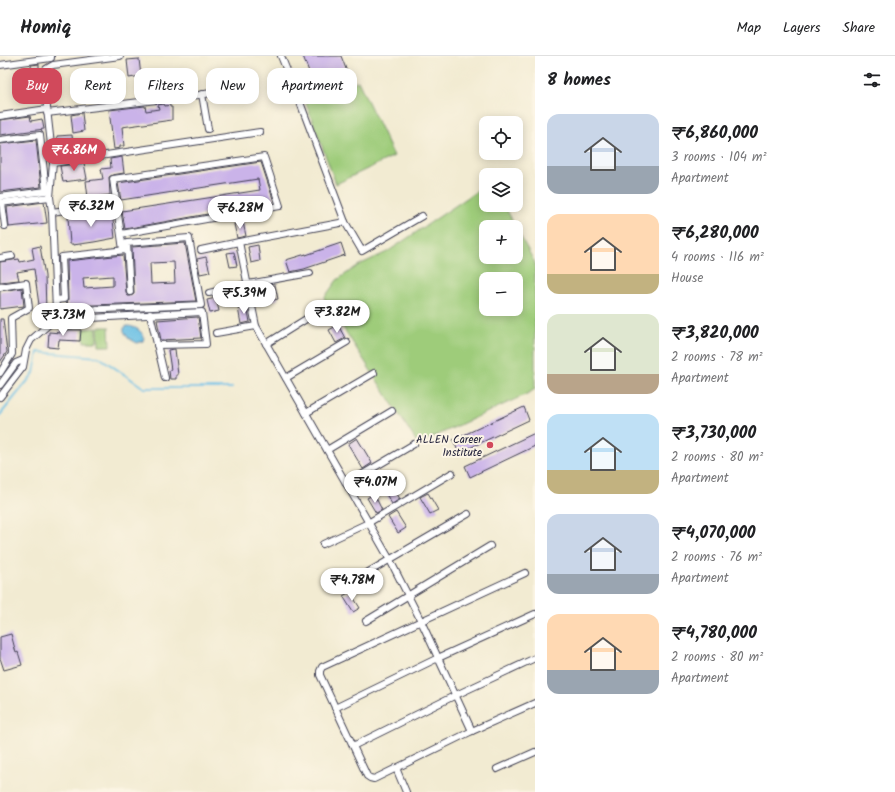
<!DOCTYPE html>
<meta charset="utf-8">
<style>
body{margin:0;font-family:Kalam,sans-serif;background:#f6f6f6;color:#202124;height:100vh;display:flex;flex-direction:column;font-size:15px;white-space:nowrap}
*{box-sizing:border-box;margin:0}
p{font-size:13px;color:#757577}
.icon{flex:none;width:22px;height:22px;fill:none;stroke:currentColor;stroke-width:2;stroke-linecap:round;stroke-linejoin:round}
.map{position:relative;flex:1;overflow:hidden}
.side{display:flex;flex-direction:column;background:#fff;width:360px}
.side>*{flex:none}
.hud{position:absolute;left:12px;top:12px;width:380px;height:36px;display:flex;gap:8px}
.buttons{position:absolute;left:479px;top:60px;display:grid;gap:8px}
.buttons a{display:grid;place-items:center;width:44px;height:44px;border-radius:8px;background:#fff;box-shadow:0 2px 10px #0003;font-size:20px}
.price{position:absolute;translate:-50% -34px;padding:0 9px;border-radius:14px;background:#fff;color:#222;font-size:13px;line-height:26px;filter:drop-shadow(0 1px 2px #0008)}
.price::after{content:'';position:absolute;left:50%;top:24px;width:12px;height:9px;margin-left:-6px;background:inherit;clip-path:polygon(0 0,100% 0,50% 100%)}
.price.active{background:#d1495b;color:#fff}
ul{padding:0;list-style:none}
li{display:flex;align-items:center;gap:12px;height:100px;padding:0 12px}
li span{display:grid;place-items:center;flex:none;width:112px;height:80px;border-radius:12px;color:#555}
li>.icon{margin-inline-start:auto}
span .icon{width:48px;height:48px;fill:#fffc;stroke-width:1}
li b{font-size:17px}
h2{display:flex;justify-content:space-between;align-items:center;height:48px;padding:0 12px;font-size:17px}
.tag{padding:0 14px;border-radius:12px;background:#fff;box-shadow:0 2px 10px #0003;font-size:14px;line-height:36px}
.tag.active{background:#d1495b;color:#fff}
header{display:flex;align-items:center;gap:24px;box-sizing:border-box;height:56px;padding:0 20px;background:#fff;border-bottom:1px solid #e0e0e0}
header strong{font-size:19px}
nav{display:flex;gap:22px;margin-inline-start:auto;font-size:14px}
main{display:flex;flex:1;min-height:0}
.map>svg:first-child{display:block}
.green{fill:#9ecc7a;stroke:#60775a;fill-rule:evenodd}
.water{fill:#68bfe5;stroke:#457090}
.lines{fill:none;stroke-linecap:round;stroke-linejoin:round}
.stream{stroke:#68bfe5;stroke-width:2}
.building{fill:#cab3e9;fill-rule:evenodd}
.street-casing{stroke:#414052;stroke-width:8}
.street{stroke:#fff;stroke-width:6}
.poi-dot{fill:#d1495b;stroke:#fcf5e5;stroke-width:1.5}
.labels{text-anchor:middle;stroke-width:4;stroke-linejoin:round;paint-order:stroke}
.poi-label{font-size:11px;fill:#22223b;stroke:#fcf5e5;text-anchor:end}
</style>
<header>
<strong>Homiq</strong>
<nav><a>Map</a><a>Layers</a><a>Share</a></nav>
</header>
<main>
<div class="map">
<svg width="535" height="736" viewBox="0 0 535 736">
<rect width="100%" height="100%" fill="#fcf5e5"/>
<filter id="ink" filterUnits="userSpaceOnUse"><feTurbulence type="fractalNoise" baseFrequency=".025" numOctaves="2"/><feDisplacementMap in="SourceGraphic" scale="8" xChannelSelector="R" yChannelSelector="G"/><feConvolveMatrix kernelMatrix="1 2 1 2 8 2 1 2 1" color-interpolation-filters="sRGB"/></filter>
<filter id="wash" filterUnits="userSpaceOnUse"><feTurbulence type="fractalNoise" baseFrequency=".012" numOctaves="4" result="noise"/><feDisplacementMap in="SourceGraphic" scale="16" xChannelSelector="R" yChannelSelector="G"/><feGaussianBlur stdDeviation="0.9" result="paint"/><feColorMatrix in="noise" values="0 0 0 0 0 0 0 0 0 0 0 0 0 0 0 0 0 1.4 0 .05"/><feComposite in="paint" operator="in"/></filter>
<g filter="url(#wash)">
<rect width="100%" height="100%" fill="#f2ebd2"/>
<g class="green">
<polygon points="358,25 394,100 336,128 305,45"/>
<path d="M486 129V149H504L516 171H486V201H516V172L535 207V333L529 337 418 388 324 242 337 224 359 209 387 196ZM486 223H516V253H486Z"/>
<polygon points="98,271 109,271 110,290 99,290"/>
<polygon points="97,272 97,286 84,286 83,273"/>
</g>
<path class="water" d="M127 270C134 270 141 274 144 281L143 285 137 287 128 282 124 275V272Z"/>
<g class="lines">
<polyline class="stream" points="0,359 34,317 38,296 99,301 144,332 232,332"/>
</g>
<g id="blocks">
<g class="building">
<polygon points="303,0 341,0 351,26 318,39"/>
<polygon points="139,3 141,20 129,22 127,4"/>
<polygon points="39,8 39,14 37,14 40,44 21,45 19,27 29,26 28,20 32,20 31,9"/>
<polygon points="164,48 165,50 170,49 170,51 172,51 172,64 122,71 124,90 120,90 120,92 114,93 109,54 145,50 146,55 159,53 158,49"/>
<polygon points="82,57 84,75 73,77 71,59"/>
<polygon points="30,60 31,65 42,63 44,73 0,79 0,64"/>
<polygon points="72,79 74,99 59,102 57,80"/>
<polygon points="36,84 41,131 0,136 0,88"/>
<polygon points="122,101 124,117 112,119 109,121 110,139 88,142 86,125 103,123 101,113 111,112 110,103"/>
<polygon points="261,106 274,146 125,173 122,155 260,134 258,123 121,144 118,127"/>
<polygon points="84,107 87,123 63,126 60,110"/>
<polygon points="44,146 47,167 9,171 7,151"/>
<polygon points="112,155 115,182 94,186 73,189 73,188 70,188 68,161"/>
<polygon points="243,166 246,180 237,182 234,168"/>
<path d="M185 187 196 245 68 250 67 249 68 243 67 205 123 199 126 236 128 240H131L134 238V236L132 191ZM174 206 175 227 151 228 150 207ZM113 220V230L84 232 83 222Z"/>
<polygon points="341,187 345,199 304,213 290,216 286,204 306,198 306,199"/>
<polygon points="258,189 260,205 251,207 248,191"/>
<polygon points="40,190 45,220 46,255 40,256 34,213 17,216 19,224 0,226 0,206 19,203 20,206 34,203 32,192"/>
<polygon points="234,196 237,210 230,211 227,197"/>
<polygon points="206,201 210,216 200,218 197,203"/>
<polygon points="275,229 278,243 270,245 269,241 260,243 258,235 267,233 267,230"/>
<polygon points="22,232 24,250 0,253 0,235"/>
<polygon points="216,242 219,255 210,257 207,244"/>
<polygon points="247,251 250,266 241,268 238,252"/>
<polygon points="198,261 201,282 161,284 157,264"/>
<polygon points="0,263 3,263 7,296 0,306"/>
<polygon points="338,269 345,282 336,287 329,274"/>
<polygon points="60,274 81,274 80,285 59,284 58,292 48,291 49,276 60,277"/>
<polygon points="175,293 178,319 176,319 176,323 170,323 169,314 171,314 168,294"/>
<polygon points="524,351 529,364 459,397 453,384"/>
<polygon points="535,377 535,390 470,421 465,410"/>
<polygon points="357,382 372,407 363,413 348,388"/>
<polygon points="393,431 400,443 392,448 384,435"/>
<polygon points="428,437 438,454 430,458 420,441"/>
<polygon points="374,438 382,454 376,457 367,442"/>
<polygon points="396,456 406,472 398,477 388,461"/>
<polygon points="350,536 360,552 353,556 343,540"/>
<polygon points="11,578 16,597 18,596 22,609 4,614 0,602 0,581"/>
</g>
</g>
</g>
<g filter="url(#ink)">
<use href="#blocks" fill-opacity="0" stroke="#414052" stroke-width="1"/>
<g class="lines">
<g class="street-casing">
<g id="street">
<polyline points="281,0 301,49 345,166 362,195 422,160"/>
<polyline points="0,9 51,2 51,0"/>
<polyline points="202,38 208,73"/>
<polyline points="47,57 199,39 240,32"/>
<polyline points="0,60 47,53"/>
<polyline points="0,84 40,79 46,135 0,141"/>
<polyline points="53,107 260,76"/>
<polyline points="0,147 50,141"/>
<polyline points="2,147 5,170"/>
<polyline points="52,156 116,146"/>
<polyline points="345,166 239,186 256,270 390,504 421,565 472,675 374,723 370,722 367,720 320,619 320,615 322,611 525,517"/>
<polyline points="121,178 280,150 264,101 113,123 123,194"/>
<polyline points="201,194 239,186"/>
<polyline points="0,202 12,200"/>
<polyline points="0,231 26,227 29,252 11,262 12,298 0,317"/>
<polyline points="209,237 248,228 310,217"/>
<polyline points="56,244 64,243 62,201 126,194"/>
<polyline points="56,255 201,249 189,182 127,187 130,236"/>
<polyline points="150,258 165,322"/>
<polyline points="54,264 202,256 206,288 157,289"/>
<polyline points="216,277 256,270"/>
<polyline points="266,288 327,250"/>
<polyline points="286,322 347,286"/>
<polyline points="0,329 16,307 23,304"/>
<polyline points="0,341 23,311 26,294 31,284 54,264 56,255 52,156 50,141 53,107 47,53 46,13 53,9 120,0"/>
<polyline points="306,357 374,317"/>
<polyline points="327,394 392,355"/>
<polyline points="346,428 414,388"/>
<polyline points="323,488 368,467 452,417"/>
<polyline points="341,532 468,458"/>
<polyline points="366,565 490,490"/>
<polyline points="335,652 438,602 535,558"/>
<polyline points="472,675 535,647"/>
<polyline points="353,690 456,639 535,602"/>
<polyline points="396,712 406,736"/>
<polyline points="497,713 535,696"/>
</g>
</g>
<use href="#street" class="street"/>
</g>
</g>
<circle class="poi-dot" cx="490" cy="389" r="4"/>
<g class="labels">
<g class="poi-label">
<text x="482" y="387">ALLEN Career<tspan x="482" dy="13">Institute</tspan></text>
</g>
</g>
</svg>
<div class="buttons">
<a><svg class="icon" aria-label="locate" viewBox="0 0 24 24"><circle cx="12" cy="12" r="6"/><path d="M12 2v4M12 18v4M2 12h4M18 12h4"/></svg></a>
<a><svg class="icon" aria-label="layers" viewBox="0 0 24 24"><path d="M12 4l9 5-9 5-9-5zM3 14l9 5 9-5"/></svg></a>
<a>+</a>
<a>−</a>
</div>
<b class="price active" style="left:74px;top:116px">₹6.86M</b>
<b class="price" style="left:91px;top:172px">₹6.32M</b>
<b class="price" style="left:240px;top:174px">₹6.28M</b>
<b class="price" style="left:244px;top:259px">₹5.39M</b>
<b class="price" style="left:337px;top:278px">₹3.82M</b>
<b class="price" style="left:63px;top:281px">₹3.73M</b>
<b class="price" style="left:375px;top:448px">₹4.07M</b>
<b class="price" style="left:352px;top:546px">₹4.78M</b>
<div class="hud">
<a class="tag active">Buy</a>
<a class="tag">Rent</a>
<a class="tag">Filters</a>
<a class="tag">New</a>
<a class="tag">Apartment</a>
</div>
</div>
<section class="side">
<h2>8 homes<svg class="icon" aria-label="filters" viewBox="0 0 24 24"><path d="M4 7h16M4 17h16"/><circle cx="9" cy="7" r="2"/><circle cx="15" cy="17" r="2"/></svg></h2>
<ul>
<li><span style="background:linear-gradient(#c9d6e8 65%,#9aa5b1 0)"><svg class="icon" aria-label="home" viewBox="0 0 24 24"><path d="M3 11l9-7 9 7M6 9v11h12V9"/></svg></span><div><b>₹6,860,000</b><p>3 rooms · 104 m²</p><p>Apartment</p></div></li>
<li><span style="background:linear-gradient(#ffd9b3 75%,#c2b280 0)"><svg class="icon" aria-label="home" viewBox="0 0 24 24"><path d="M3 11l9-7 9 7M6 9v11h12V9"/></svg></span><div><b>₹6,280,000</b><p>4 rooms · 116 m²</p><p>House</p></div></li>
<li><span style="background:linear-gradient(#dfe7d0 75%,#b9a48a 0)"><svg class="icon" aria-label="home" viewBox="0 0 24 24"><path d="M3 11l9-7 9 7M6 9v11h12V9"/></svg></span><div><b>₹3,820,000</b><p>2 rooms · 78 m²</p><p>Apartment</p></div></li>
<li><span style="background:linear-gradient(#bfe0f5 70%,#c2b280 0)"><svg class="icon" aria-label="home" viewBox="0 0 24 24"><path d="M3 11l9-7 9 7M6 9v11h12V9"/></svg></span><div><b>₹3,730,000</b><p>2 rooms · 80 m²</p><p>Apartment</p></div></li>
<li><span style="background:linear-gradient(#c9d6e8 75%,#9aa5b1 0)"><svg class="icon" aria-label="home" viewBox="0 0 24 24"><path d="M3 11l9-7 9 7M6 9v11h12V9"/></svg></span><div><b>₹4,070,000</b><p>2 rooms · 76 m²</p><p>Apartment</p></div></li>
<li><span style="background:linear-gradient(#ffd9b3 70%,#9aa5b1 0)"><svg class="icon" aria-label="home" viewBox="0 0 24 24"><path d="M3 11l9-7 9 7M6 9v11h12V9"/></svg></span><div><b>₹4,780,000</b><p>2 rooms · 80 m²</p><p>Apartment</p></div></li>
</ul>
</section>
</main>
